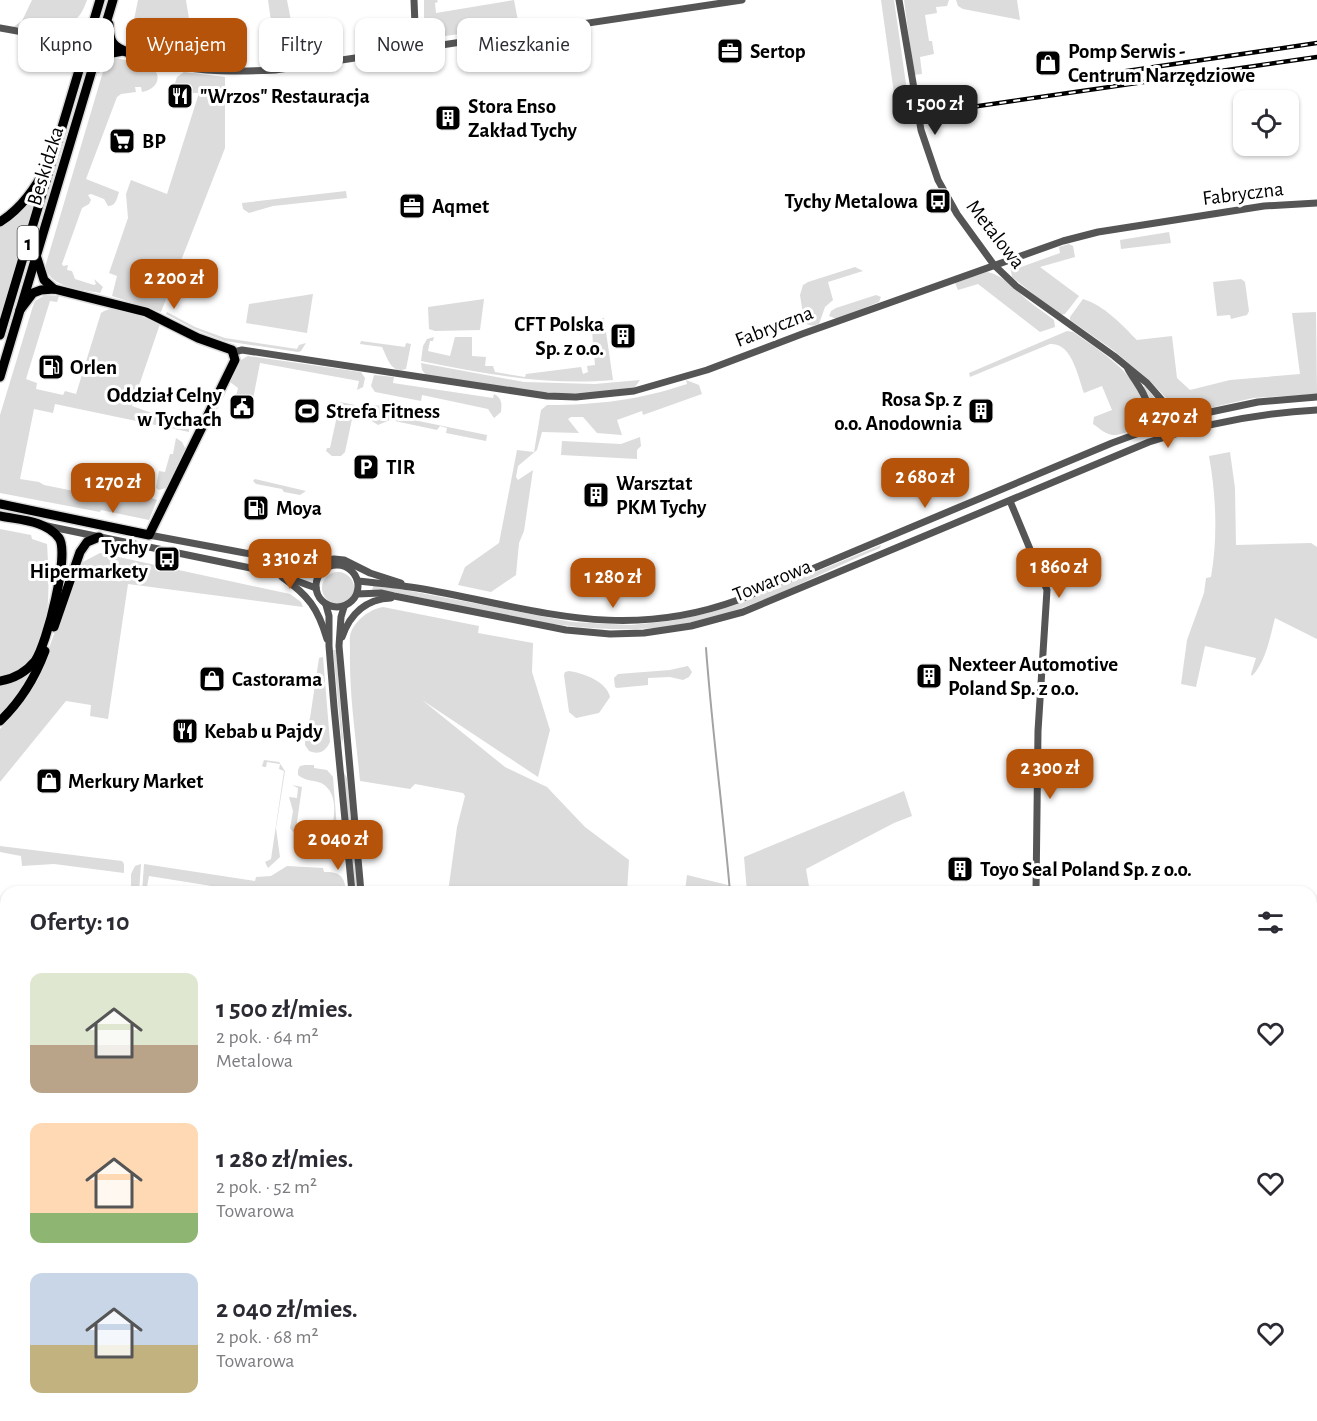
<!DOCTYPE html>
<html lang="pl">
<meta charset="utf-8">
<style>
body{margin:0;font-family:"Alegreya Sans",sans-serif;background:#f2f2f3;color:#2b2b33;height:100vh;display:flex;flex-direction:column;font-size:22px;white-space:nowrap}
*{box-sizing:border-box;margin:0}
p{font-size:20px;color:#7c7c81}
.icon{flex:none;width:33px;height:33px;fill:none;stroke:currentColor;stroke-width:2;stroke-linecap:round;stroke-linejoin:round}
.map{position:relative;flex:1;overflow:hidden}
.details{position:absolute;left:0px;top:886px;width:1317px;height:536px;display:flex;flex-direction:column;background:#fff;border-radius:18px 18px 0 0;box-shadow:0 2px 4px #0004}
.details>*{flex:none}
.banner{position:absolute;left:18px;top:18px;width:600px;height:54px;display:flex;gap:12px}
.tools{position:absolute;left:1233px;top:90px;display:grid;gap:12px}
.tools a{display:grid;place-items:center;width:66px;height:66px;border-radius:12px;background:#fff;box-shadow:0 2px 4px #0004;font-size:30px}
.price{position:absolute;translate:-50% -51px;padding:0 14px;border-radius:12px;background:#b45309;color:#fff;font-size:20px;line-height:39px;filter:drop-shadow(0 2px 3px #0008)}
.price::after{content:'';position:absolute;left:50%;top:36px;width:18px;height:14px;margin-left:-9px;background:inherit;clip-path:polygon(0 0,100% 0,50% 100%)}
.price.on{background:#222;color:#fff}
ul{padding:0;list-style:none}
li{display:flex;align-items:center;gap:18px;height:150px;padding:0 30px}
li span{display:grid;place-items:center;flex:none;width:168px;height:120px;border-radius:12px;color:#555}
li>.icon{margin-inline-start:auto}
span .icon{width:72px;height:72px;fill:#fffc;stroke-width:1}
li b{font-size:26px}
h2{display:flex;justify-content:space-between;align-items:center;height:72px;padding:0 30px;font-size:26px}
.tag{padding:0 21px;border-radius:12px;background:#fff;box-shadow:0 2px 4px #0004;font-size:21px;line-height:54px}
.tag.on{background:#b45309;color:#fff}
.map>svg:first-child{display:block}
.green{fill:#dcdcdc}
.water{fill:#a3a3a3}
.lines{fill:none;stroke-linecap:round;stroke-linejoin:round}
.stream{stroke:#a3a3a3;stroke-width:2}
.major-casing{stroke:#dbdbdb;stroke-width:12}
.minor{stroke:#555;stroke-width:7}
.major{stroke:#000;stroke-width:9}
.rail-casing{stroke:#000;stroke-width:4.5}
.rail{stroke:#fff;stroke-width:2;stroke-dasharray:7;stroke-linecap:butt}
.labels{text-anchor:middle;stroke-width:6;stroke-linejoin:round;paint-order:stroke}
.shield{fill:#fff;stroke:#4c4c4c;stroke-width:1.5}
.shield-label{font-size:20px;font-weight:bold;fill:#000}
.poi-label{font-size:21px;font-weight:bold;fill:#000;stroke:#fff;text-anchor:start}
.street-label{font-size:21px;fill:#000;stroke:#fff}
</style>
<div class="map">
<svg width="1317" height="1421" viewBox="0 0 1317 1421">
<rect width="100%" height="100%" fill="#fff"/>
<g class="green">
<path d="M32 0H87C77 28 66 27 39 24L33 29 13 27 22 21Z"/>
<polygon points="138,0 186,0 189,19 237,29 240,64 180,59 129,44"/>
<polygon points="268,0 287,0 292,26 272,28"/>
<polygon points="424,0 437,0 438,2 435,3 436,13 514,0 518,21 514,26 432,38 424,34"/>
<polygon points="881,0 894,0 910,112 908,114 897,115"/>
<polygon points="904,0 949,0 947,6 936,7 937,13 925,15 929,41 932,41 934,54 920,57 922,74 914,75"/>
<polygon points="956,0 1017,0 1020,20 963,9 958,6"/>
<path d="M117 58 152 67C164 78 155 90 142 92L141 87H135L136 92 121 94 117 97 86 179 119 192C117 198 116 206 108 206L104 199 91 194 88 195 91 200 89 204 82 208 62 264 63 266 68 265 67 270 72 271 75 279 94 285 96 284 94 279 103 287 100 293C81 289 52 289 45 267L105 65 108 61Z"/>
<polygon points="184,72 225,77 225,148 161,312 112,296 117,276 109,273 128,218 126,194 131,180 167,194 199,93 184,93 181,91 176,93 175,100 170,98 177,77"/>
<polygon points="36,191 39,191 0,322 0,226"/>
<polygon points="346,191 347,198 273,206 249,213 243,209 242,203"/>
<polygon points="1169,232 1171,243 1121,249 1120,240"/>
<polygon points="1069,244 1073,246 1075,257 1040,267 1079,296 1065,314 1060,315 1012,277 1010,266 1013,262 1018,260 1021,267 1060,253 1059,247"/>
<path d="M855 267 863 271 828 282 833 300 825 307 819 324C813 326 808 327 804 321L800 295 803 285 808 282Z"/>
<path d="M987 272C1005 275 1017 292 1031 303 1038 309 1047 314 1054 320L1055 327 1040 332 978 284 958 290 955 283Z"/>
<polygon points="1241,279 1245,282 1249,311 1247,315 1231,319 1230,315 1217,316 1213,282"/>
<polygon points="313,294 307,333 246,323 249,304"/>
<path d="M45 295 59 296 57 302 50 301 26 379 37 383 36 389 63 395 65 391 76 394 101 313C117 301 144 318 160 324L132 406 183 424 189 428V432L55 404 53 413 34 409 20 479 39 482 44 485 99 496 102 491 139 498 140 494 157 500 149 520 101 510 100 512 0 493V415L33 306 35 301Z"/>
<polygon points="876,295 881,297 879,302 837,319 829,316 831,311 836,308"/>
<polygon points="484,299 480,330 435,331 429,329 428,307"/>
<path d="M1083 299C1105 306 1121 324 1137 340L1172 336 1177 378 1190 390 1230 380 1300 374 1292 313 1316 312 1317 394 1253 398 1197 411H1183L1171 403 1148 379 1113 350 1070 320V317Z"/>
<polygon points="167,312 195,327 225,338 297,349 299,345 306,343 301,351 298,352 225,341 194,329 166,314"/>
<path d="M604 318 613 380C548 386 486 374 421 361L423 346 427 339 434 337 433 341H430L428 351 450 356 455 337H472V356L486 357 485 366H493L495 372 525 377 526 374 581 367 583 374 588 372 587 366 595 365 591 320Z"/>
<path d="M1067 331 1073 332C1099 350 1125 366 1141 394 1151 413 1134 436 1113 435 1105 434 1099 428 1093 424L1094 417 1112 410 1102 386 1084 393C1078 377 1072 342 1050 344L970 377 969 373Z"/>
<path d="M361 341 405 347 406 343 411 344 406 369C391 374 388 359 382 347L360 344Z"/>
<polygon points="248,356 361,372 365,378 363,387 357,390 359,381 260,363 253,399 236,396 238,388 230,382 241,360"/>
<path d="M421 363 524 382 595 384 640 380 635 387C604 392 573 395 542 392 503 389 464 381 426 375L422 370Z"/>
<path d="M374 375 394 377 393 383 493 398 494 394C502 398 502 404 501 412L494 418 488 409 422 395 421 401 375 392 371 386Z"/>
<path d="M686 380 699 385 702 394 643 415 642 411 617 420 622 435 597 433 583 417H571L568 419 579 433 542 432 537 450 518 466 516 477 518 480 533 470 524 531 519 543 516 575 491 592 458 585 465 567 499 543 517 450 534 452 541 410 547 405C597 405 639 400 687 384Z"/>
<path d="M1145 386 1170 417 1147 426C1153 408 1154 403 1143 387Z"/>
<polygon points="340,402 355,405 345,452 341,456 332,456 326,451 327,448 330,448"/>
<polygon points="374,405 382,406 394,416 487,435 486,441 446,433 447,428 440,426 437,430 390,420 378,425 370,420 371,408"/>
<polygon points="640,437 641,446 637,450 637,459 561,455 562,441 621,444"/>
<polygon points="176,438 182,442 186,450 169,487 159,490 156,488 159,471 165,472 170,454 173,454"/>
<path d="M1230 452 1235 488 1236 545 1311 543 1317 547V639L1275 618C1270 637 1266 662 1252 676L1251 674 1256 658 1205 646 1196 687 1181 684 1187 640 1204 593 1206 578 1211 577C1218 537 1216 495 1209 456Z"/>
<polygon points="255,479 306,491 300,495 284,492 282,489 256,484 253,481"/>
<path d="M0 529 31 535 32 539 47 544C49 576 54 649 22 669 16 673 7 676 0 679Z"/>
<path d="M881 545 880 548C824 571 771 601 712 618 607 647 500 613 397 593L372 590 374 584 572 622 631 625 670 621 709 613 738 604Z"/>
<polygon points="100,553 290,594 301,602 303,607 128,584 108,719 90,716 91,705 66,701 0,782 0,729 15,713 38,679 79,564"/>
<circle cx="338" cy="588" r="16"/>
<path d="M383 607 479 626 478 633 533 643 532 672 550 730 538 777 422 700 505 767 547 787 585 827 629 860 627 892H448L457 827 465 796 463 793 415 784 410 789 360 781C356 738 349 694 350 651 350 645 349 637 351 632 356 620 370 609 383 607Z"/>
<polygon points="333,650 336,650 343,738 342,746"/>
<path d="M323 657 330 742C325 752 319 755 309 751L305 745V738L301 737 302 730H305L310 718 319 658Z"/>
<polygon points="688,666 692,672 689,677 683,680 670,677 648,678 648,685 617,688 615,687 614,678 618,674 670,670"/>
<path d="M569 671C583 673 606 681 610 697L599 713 576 718 569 712 564 675 565 672Z"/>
<polygon points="28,673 33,674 31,678 0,717 0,685"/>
<polygon points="264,760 279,762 285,771 276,828 280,857 268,868 265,862 271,859 284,771 279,769 280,764 267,762 266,767 264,767 262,766"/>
<path d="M305 765H314V768L327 770 333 777 338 842 333 847 321 851 322 855 304 857 295 851 296 843 299 841 324 843 328 841C334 824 341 793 321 783 313 780 305 781 298 775V770L300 766Z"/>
<polygon points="343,771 347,778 358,890 354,890"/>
<polygon points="292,785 302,787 296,829 293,832 290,828 293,811 289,797 297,798 298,788"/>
<polygon points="904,791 912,816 894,823 806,869 810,892 747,892 744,857"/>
<polygon points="0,846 122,861 124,864 124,873 54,864 22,866 21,856 0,852"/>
<polygon points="141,864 139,892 131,892 131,874 135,866"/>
<path d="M144 864 255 881 256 877 271 876 287 866 323 868 324 872C340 871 345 877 346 892H249L149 876 146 892H142Z"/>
<polygon points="687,875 736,887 741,886 741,892 687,892 685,891"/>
<polygon points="6,1139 6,1305 4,1304 0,1288 0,1141"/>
<polygon points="1311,1402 1317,1402 1317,1421 968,1421 968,1416 1311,1416"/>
<polygon points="22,1416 76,1416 76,1421 23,1421"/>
<polygon points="277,1416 428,1416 488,1421 293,1421"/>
<polygon points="525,1416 957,1416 957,1421 727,1421"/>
</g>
<polygon class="water" points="428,1416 525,1416 727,1421 488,1421"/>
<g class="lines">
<g class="stream">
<path d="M706 648C712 730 723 811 730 892"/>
<polyline points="38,1416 44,1421"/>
<polyline points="947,1421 947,1420"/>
</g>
<g class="major-casing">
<g id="major">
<path d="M109 24C109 31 109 37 113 43 121 54 153 60 167 64"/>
<polyline points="97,67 107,54 123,51"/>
<path d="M0 222C22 208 35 188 48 165"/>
<polyline points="37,258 44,280 54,289"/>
<polyline points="0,335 100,0"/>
<polyline points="0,377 113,0"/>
<polyline points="0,504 149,535 235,360 232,350 198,338 146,312 54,289 41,290 33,293 20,310"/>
<path d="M0 516C19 520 46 520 59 538 70 553 47 644 35 661 26 672 13 679 0 681"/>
<polyline points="54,627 80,552 87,542 99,537"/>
<path d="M0 721C21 701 35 678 45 651"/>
<polyline points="0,1136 6,1135"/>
<polyline points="0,1311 6,1341"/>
<polyline points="0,1389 4,1421"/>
<polyline points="16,1416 17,1421"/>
</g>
</g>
<g class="minor">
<polyline points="414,0 416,50"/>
<polyline points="899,0 921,130 938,180 957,214 994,265 1016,286 1114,356 1147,383 1175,415 1178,433"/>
<polyline points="0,28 73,41"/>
<path d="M167 64C203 72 238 72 275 70L742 0"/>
<polyline points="234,352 242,350 547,396 576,397 634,391 707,370 802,334 1063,241 1098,232 1264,206 1317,203"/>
<path d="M1128 369C1141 392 1161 408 1136 433"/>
<polyline points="1010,501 1047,590 1038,731 1036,892"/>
<polyline points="47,526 275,573 316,588"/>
<polyline points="149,535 245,553 316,562 334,559 344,560 370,573 401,583"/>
<polyline points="267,559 311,571 323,570"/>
<circle cx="337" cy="586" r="21"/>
<path d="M282 577C308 595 318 608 327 639"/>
<path d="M358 581C378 583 398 585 417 588 534 608 620 643 738 600L1112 443 1177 419 1258 402 1317 397"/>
<path d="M357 594 381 593 394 596 566 630 610 634 644 633 691 626 743 612 1149 442C1203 424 1260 413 1317 410"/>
<polyline points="326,605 329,616 329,646 334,707 352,892"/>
<polyline points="344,607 341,617 339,646 361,892"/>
<path d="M342 637C350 614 366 599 391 598"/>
<polyline points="1311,916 1317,910"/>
<polyline points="963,1416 963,1421"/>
</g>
<use href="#major" class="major"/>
<g class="rail-casing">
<g id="rail">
<polyline points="1093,76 1317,43"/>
<polyline points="944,111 1317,57"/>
</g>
</g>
<use href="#rail" class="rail"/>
</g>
<defs>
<g id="office-square" transform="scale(1.35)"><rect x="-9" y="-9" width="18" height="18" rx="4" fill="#000" stroke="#fff"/><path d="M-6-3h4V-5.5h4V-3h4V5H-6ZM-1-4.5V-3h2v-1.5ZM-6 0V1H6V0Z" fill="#fff"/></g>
<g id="shop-square" transform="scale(1.35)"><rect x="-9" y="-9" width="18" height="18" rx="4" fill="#000" stroke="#fff"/><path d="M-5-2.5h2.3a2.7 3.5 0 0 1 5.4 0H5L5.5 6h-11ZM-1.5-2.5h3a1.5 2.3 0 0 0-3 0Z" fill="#fff"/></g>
<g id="restaurant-square" transform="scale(1.35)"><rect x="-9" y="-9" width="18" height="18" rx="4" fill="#000" stroke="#fff"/><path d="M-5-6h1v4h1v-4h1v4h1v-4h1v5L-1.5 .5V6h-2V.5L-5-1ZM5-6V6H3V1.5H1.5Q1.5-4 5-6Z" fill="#fff"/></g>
<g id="building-square" transform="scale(1.35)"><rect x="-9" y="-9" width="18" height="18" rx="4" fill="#000" stroke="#fff"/><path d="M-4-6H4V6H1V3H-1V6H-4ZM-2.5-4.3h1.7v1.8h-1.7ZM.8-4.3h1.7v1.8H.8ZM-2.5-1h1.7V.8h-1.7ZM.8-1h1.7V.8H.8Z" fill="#fff"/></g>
<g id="supermarket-square" transform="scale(1.35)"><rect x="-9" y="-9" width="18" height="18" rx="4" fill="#000" stroke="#fff"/><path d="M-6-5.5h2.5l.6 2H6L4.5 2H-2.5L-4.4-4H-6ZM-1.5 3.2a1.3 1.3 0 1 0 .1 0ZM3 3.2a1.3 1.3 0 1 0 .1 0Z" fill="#fff"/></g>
<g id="bus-square" transform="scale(1.35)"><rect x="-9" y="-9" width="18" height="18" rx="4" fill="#000" stroke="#fff"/><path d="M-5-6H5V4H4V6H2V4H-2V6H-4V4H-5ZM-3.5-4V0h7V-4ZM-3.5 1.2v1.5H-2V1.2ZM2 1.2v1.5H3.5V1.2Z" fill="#fff"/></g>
<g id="fuel-square" transform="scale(1.35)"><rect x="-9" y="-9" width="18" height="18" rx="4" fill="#000" stroke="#fff"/><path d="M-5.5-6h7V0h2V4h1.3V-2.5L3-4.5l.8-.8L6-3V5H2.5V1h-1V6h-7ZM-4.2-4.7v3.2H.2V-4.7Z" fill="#fff"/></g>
<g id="civic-square" transform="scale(1.35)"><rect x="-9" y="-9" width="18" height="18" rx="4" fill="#000" stroke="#fff"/><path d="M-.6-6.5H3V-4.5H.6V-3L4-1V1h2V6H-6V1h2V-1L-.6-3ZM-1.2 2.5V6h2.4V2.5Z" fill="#fff"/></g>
<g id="stadium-square" transform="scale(1.35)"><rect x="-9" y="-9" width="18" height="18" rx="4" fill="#000" stroke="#fff"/><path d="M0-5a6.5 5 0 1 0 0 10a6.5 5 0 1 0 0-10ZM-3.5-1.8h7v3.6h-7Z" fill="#fff"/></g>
<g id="parking-square" transform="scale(1.35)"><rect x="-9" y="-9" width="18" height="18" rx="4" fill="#000" stroke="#fff"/><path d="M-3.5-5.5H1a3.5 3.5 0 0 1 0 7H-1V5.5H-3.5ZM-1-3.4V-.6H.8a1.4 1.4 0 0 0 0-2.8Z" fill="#fff"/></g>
</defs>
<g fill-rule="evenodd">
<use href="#office-square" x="730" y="51"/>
<use href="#shop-square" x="1048" y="63"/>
<use href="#restaurant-square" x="180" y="96"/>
<use href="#building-square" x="448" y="118"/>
<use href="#supermarket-square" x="122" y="141"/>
<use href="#bus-square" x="938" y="201"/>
<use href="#office-square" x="412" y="206"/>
<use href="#building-square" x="623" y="336"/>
<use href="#fuel-square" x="51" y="367"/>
<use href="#civic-square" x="242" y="407"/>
<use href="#stadium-square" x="307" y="411"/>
<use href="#building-square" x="981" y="411"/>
<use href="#parking-square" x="366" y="467"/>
<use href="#building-square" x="596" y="495"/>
<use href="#fuel-square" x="256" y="508"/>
<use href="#bus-square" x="167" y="559"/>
<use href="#building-square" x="929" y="676"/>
<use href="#shop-square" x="212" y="679"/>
<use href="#restaurant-square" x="185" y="731"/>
<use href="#shop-square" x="49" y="781"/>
<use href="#building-square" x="960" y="869"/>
</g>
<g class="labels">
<rect class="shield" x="17.5" y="226" width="21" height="34" rx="4.5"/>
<g class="shield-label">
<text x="28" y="250">1</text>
</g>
<g class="poi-label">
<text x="750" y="58">Sertop</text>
<text x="1068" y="58">Pomp Serwis -<tspan x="1068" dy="24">Centrum Narzędziowe</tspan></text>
<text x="200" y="103">"Wrzos" Restauracja</text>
<text x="468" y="113">Stora Enso<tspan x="468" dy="24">Zakład Tychy</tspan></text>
<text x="142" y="148">BP</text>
<text x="918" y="208" text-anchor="end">Tychy Metalowa</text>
<text x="432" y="213">Aqmet</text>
<text x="604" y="331" text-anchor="end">CFT Polska<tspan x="604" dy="24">Sp. z o.o.</tspan></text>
<text x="70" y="374">Orlen</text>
<text x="222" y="402" text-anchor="end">Oddział Celny<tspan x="222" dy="24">w Tychach</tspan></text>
<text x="962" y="406" text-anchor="end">Rosa Sp. z<tspan x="962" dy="24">o.o. Anodownia</tspan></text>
<text x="326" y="418">Strefa Fitness</text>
<text x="386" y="474">TIR</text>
<text x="616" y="490">Warsztat<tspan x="616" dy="24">PKM Tychy</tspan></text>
<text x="276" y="515">Moya</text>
<text x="148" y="554" text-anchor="end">Tychy<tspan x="148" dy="24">Hipermarkety</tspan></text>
<text x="948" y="671">Nexteer Automotive<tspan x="948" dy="24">Poland Sp. z o.o.</tspan></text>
<text x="232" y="686">Castorama</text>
<text x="204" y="738">Kebab u Pajdy</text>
<text x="68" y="788">Merkury Market</text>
<text x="980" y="876">Toyo Seal Poland Sp. z o.o.</text>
</g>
<g class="street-label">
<text transform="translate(45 166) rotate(-73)" y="7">Beskidzka</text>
<text transform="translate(1243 193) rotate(-7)" y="7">Fabryczna</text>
<text transform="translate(996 234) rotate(52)" y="7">Metalowa</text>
<text transform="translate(774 326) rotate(-21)" y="7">Fabryczna</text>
<text transform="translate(772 580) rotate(-22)" y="7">Towarowa</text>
</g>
</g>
</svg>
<div class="tools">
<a><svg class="icon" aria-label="locate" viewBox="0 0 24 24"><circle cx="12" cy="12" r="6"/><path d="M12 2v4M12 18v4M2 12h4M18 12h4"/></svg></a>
</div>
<b class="price on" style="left:935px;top:136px">1 500 zł</b>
<b class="price" style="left:174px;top:310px">2 200 zł</b>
<b class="price" style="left:1168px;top:449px">4 270 zł</b>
<b class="price" style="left:925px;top:509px">2 680 zł</b>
<b class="price" style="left:113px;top:514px">1 270 zł</b>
<b class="price" style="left:290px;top:590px">3 310 zł</b>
<b class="price" style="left:1059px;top:599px">1 860 zł</b>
<b class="price" style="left:613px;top:609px">1 280 zł</b>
<b class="price" style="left:1050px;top:800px">2 300 zł</b>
<b class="price" style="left:338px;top:871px">2 040 zł</b>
<div class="banner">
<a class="tag">Kupno</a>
<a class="tag on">Wynajem</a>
<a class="tag">Filtry</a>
<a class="tag">Nowe</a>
<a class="tag">Mieszkanie</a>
</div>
<section class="details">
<h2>Oferty: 10<svg class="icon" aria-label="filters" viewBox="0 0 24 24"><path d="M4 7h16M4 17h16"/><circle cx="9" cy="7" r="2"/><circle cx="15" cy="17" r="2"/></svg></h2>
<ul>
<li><span style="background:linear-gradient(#dfe7d0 60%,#b9a48a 0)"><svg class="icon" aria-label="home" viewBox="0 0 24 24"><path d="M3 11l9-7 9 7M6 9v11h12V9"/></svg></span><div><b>1 500 zł/mies.</b><p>2 pok. · 64 m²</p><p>Metalowa</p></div><svg class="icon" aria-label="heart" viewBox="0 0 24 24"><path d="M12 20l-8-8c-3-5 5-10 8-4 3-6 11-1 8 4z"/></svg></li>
<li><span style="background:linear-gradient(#ffd9b3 75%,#8fb573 0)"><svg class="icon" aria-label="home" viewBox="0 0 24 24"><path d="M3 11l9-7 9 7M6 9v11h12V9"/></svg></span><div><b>1 280 zł/mies.</b><p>2 pok. · 52 m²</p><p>Towarowa</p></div><svg class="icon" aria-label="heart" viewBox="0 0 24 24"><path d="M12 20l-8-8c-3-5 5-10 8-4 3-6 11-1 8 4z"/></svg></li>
<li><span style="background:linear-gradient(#c9d6e8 60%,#c2b280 0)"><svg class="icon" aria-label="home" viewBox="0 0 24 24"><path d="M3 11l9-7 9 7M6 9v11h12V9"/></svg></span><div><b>2 040 zł/mies.</b><p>2 pok. · 68 m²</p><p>Towarowa</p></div><svg class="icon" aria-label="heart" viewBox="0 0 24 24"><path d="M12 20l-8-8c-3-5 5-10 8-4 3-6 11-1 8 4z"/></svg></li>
</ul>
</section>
</div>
